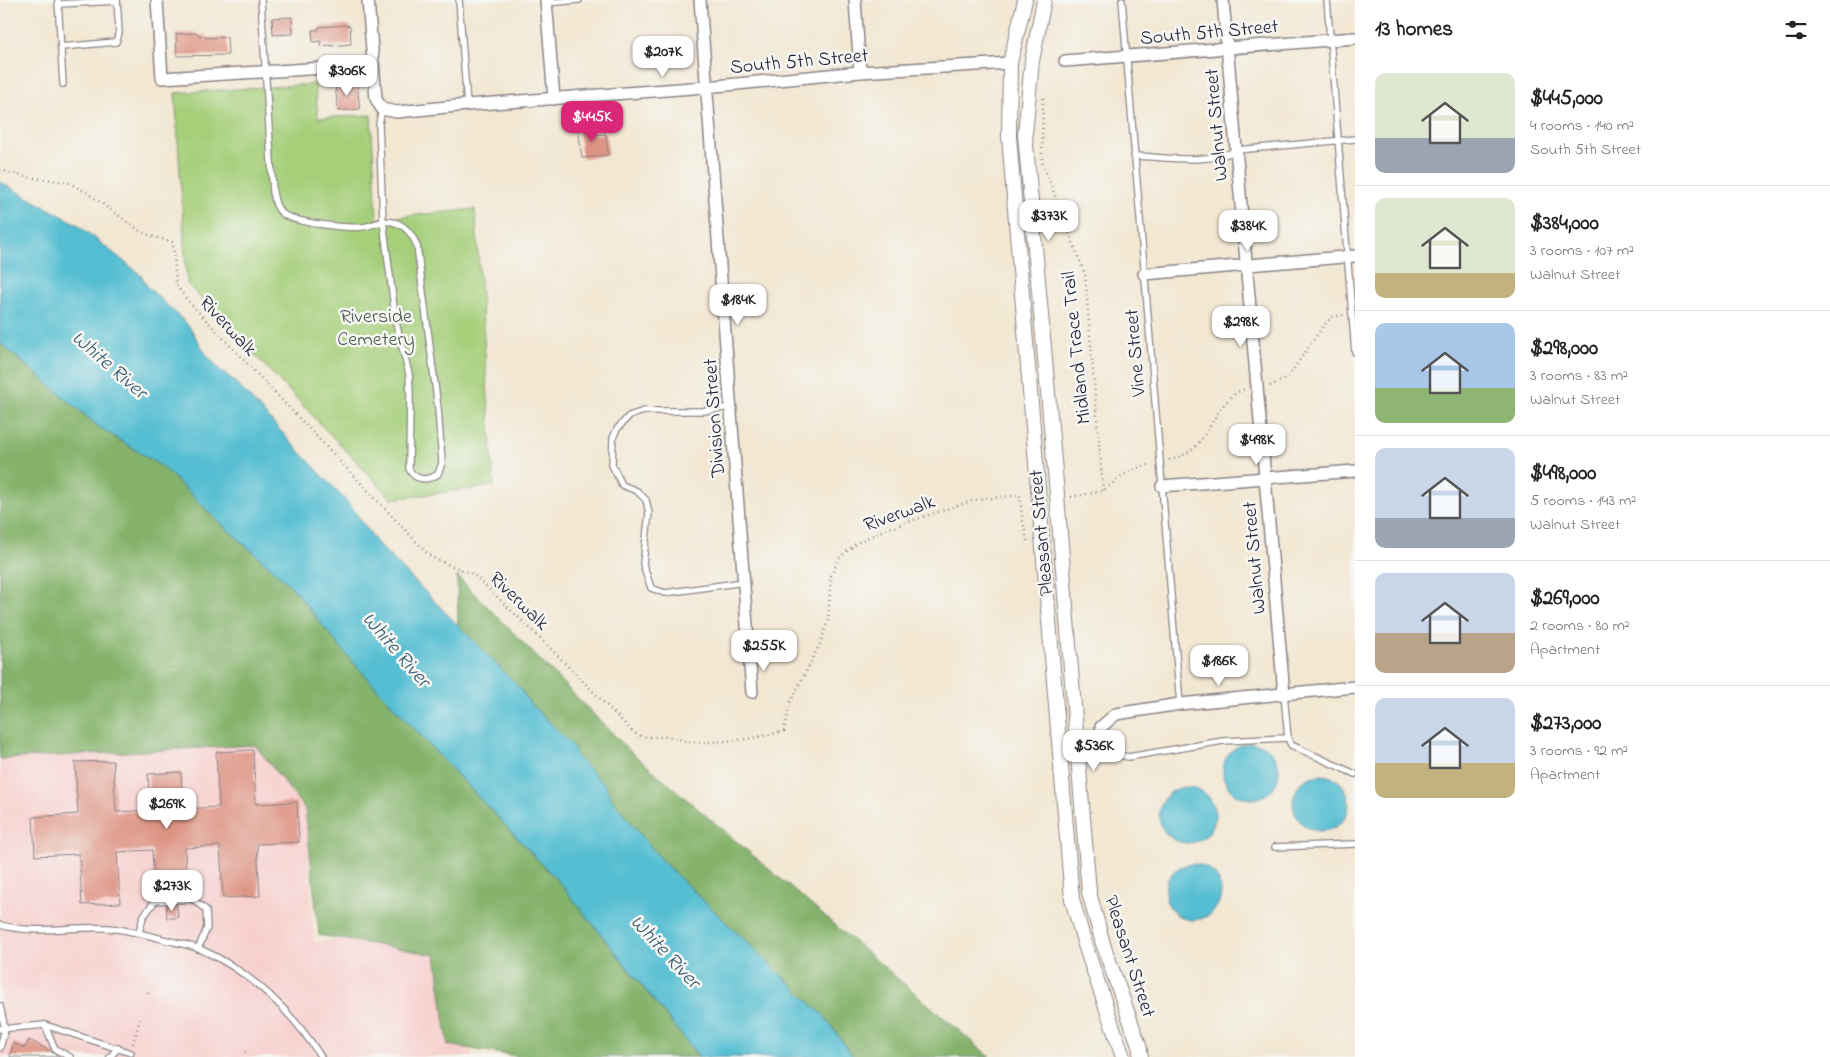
<!DOCTYPE html>
<meta charset="utf-8">
<style>
body{margin:0;font-family:"Indie Flower",sans-serif;background:#f6f6f6;color:#222;height:100vh;display:flex;flex-direction:column;font-size:19px;white-space:nowrap}
*{box-sizing:border-box;margin:0}
p{font-size:16px;color:#767676}
.icon{flex:none;width:28px;height:28px;fill:none;stroke:currentColor;stroke-width:2;stroke-linecap:round;stroke-linejoin:round}
.map{position:relative;flex:1;overflow:hidden}
.side{display:flex;flex-direction:column;background:#fff;width:475px}
.side>*{flex:none}
.price{position:absolute;translate:-50% -42px;padding:0 11px;border-radius:10px;background:#fff;color:#222;font-size:16px;line-height:32px;filter:drop-shadow(0 1px 2px #0008)}
.price::after{content:'';position:absolute;left:50%;top:30px;width:15px;height:11px;margin-left:-8px;background:inherit;clip-path:polygon(0 0,100% 0,50% 100%)}
.price.on{background:#db2777;color:#fff}
ul{padding:0;list-style:none}
li{display:flex;align-items:center;gap:15px;height:125px;padding:0 20px}
li+li{border-top:1px solid #e0e0e0}
li span{display:grid;place-items:center;flex:none;width:140px;height:100px;border-radius:10px;color:#555}
li>.icon{margin-inline-start:auto}
span .icon{width:60px;height:60px;fill:#fffc;stroke-width:1}
li b{font-size:21px}
h2{display:flex;justify-content:space-between;align-items:center;height:60px;padding:0 20px;font-size:21px}
main{display:flex;flex:1;min-height:0}
.map>svg:first-child{display:block}
.built{fill:#f7d0ce}
.green{fill:#a6cf7a;stroke:#64785a}
.forest{fill:#84b26a;stroke:#536a52}
.water{fill:#55bed2;stroke:#3c7086}
.building{fill:#de9485}
.lines{fill:none;stroke-linecap:round;stroke-linejoin:round}
.service-casing{stroke:#8a8486;stroke-width:8}
.minor-casing{stroke:#8a8486;stroke-width:14}
.tertiary-casing{stroke:#8a8486;stroke-width:16}
.path{stroke:#8a8486;stroke-width:2.5;stroke-dasharray:1 4;stroke-linecap:butt}
.service{stroke:#fff;stroke-width:5.5}
.minor{stroke:#fff;stroke-width:11}
.tertiary{stroke:#fff;stroke-width:14}
.labels{text-anchor:middle;stroke-width:5;stroke-linejoin:round;paint-order:stroke}
.street-label{font-size:20px;fill:#22223b;stroke:#f6f6f2}
.park-label{font-size:20px;fill:#4a564e;stroke:#f6f6f2}
.water-label{font-size:21px;font-style:italic;fill:#345970;stroke:#f6f6f2}
</style>
<main>
<div class="map">
<svg width="1355" height="1057" viewBox="0 0 1355 1057">
<rect width="100%" height="100%" fill="#f6f6f2"/>
<filter id="ink" filterUnits="userSpaceOnUse"><feTurbulence type="fractalNoise" baseFrequency=".02" numOctaves="2"/><feDisplacementMap in="SourceGraphic" scale="10" xChannelSelector="R" yChannelSelector="G"/><feConvolveMatrix kernelMatrix="1 2 1 2 8 2 1 2 1" color-interpolation-filters="sRGB"/></filter>
<filter id="wash" filterUnits="userSpaceOnUse"><feTurbulence type="fractalNoise" baseFrequency=".0096" numOctaves="4" result="noise"/><feDisplacementMap in="SourceGraphic" scale="20" xChannelSelector="R" yChannelSelector="G"/><feGaussianBlur stdDeviation="1.12" result="paint"/><feColorMatrix in="noise" values="0 0 0 0 0 0 0 0 0 0 0 0 0 0 0 0 0 1.4 0 .05"/><feComposite in="paint" operator="in"/></filter>
<g filter="url(#wash)">
<rect width="100%" height="100%" fill="#f2e7d2"/>
<polygon class="built" points="301,734 314,942 462,931 472,1057 0,1057 0,753"/>
<polygon class="green" points="315,84 318,118 371,115 377,219 475,209 494,486 392,499 187,284 175,93"/>
<g class="forest">
<polygon points="0,343 99,427 164,468 216,519 290,585 350,659 430,746 559,882 699,1057 521,1057 448,1045 436,955 319,935 305,809 255,745 0,759"/>
<polygon points="457,576 630,751 990,1057 853,1057 825,1017 662,861 611,798 606,786 576,756 573,746 529,702 519,687 458,626"/>
</g>
<g class="water">
<polygon points="0,182 77,224 141,275 147,286 189,326 206,354 220,370 233,380 350,505 378,544 519,687 529,702 573,746 576,756 606,786 611,798 662,861 825,1017 853,1057 699,1057 559,882 430,746 350,659 290,585 216,519 164,468 99,427 0,343"/>
<circle cx="1251" cy="771" r="28"/>
<circle cx="1321" cy="803" r="28"/>
<circle cx="1187" cy="815" r="28"/>
<circle cx="1193" cy="892" r="28"/>
</g>
<g id="blocks">
<g class="building">
<polygon points="292,17 293,34 273,35 272,18"/>
<polygon points="346,25 350,26 351,44 331,46 330,45 321,46 320,41 313,42 312,30 319,30 319,27"/>
<polygon points="198,33 198,36 205,35 206,38 227,37 228,55 177,56 176,34"/>
<polygon points="357,83 360,109 338,111 335,85"/>
<polygon points="593,126 594,135 606,134 608,155 582,158 578,127"/>
<polygon points="253,750 256,804 297,802 299,842 257,844 260,896 223,898 220,846 185,848 187,892 177,893 177,895 166,896 165,893 155,894 152,850 117,852 120,903 82,905 79,854 35,856 33,817 78,814 75,762 113,761 116,812 150,810 148,774 181,772 183,809 219,807 216,752"/>
<polygon points="166,905 177,905 178,918 167,918"/>
<polygon points="29,1040 39,1045 60,1057 10,1057 13,1043 25,1048"/>
</g>
</g>
</g>
<g filter="url(#ink)">
<use href="#blocks" fill-opacity="0" stroke="#8a8486" stroke-width="1"/>
<g class="lines">
<g class="service-casing">
<g id="service">
<polyline points="58,0 63,84"/>
<path d="M261 0 273 193C275 201 276 209 283 214 296 223 343 228 360 227 368 227 375 223 382 222 400 219 411 231 417 246L438 408 442 463 438 474C428 481 415 481 409 469L410 395 409 374 396 323 383 221 379 124 382 109"/>
<polyline points="459,0 467,105"/>
<polyline points="1122,0 1180,704"/>
<polyline points="1327,0 1355,352"/>
<polyline points="546,3 579,0"/>
<polyline points="59,4 117,1"/>
<polyline points="61,47 116,42 119,33 117,0"/>
<path d="M1134 156C1166 157 1207 165 1237 150L1355 139"/>
<polyline points="731,407 703,411 644,411 629,416 617,429 613,438 612,465 622,485 637,491 646,500 649,513 643,564 651,588 665,593 744,582"/>
<polyline points="1284,694 1288,738 1291,745 1355,774"/>
<polyline points="1101,727 1103,750 1128,757 1223,741 1288,738"/>
<polyline points="1275,847 1355,844"/>
<path d="M0 925C38 935 69 926 107 928 124 929 142 934 159 938 172 942 187 944 200 949 250 971 292 1011 321 1057"/>
<polyline points="139,933 143,917 155,901 193,899 206,910 207,928 198,949"/>
<polyline points="0,1006 5,1029 0,1048"/>
<polyline points="45,1025 55,1049 70,1057"/>
<polyline points="0,1029 45,1025 131,1053"/>
<polyline points="110,1057 118,1048"/>
</g>
</g>
<g class="minor-casing">
<g id="minor">
<polyline points="157,0 162,78 373,65"/>
<polyline points="368,0 376,99 382,109 397,112 467,105 706,87 860,72 1010,63"/>
<polyline points="546,0 554,99"/>
<polyline points="700,0 752,692"/>
<polyline points="855,0 860,72"/>
<polyline points="1223,0 1284,694"/>
<polyline points="1065,61 1355,38"/>
<polyline points="1144,274 1355,256"/>
<polyline points="1162,486 1355,471"/>
<polyline points="1101,727 1116,714 1180,704 1355,687"/>
</g>
</g>
<g class="tertiary-casing">
<g id="tertiary">
<polyline points="1025,0 1010,63 1009,137 1072,899 1085,945 1123,1057"/>
<polyline points="1044,0 1032,61 1025,134 1056,483 1089,892 1103,944 1139,1045 1141,1057"/>
</g>
</g>
<g class="path">
<polyline points="1043,98 1042,162 1085,274 1103,491"/>
<path d="M0 170 26 177 67 182 86 192 140 231 151 236 173 242 176 285 187 300 428 554 437 560 473 574 537 635 633 732C645 740 656 736 670 737 679 739 687 742 696 742 723 743 759 738 784 731L790 703 820 644 828 620 831 576 839 558 858 542 887 529 974 500 1020 495 1022 517 1028 545"/>
<polyline points="1270,386 1288,377 1323,326 1332,317 1344,315"/>
<path d="M1169 460C1178 458 1187 454 1194 448 1211 432 1222 392 1247 389"/>
<polyline points="1071,497 1103,491 1119,478 1134,469 1152,464"/>
<polyline points="148,993 149,989"/>
<polyline points="133,1044 140,1019"/>
<polyline points="245,1052 249,1049"/>
</g>
<use href="#service" class="service"/>
<use href="#minor" class="minor"/>
<use href="#tertiary" class="tertiary"/>
</g>
</g>
<g class="labels">
<g class="street-label">
<text transform="translate(1209 31) rotate(-5)" y="7">South 5th Street</text>
<text transform="translate(799 60) rotate(-5)" y="7">South 5th Street</text>
<text transform="translate(1215 125) rotate(-95)" y="7">Walnut Street</text>
<text transform="translate(229 325) rotate(47)" y="7">Riverwalk</text>
<text transform="translate(1075 348) rotate(-96)" y="7">Midland Trace Trail</text>
<text transform="translate(1134 353) rotate(-95)" y="7">Vine Street</text>
<text transform="translate(713 418) rotate(-94)" y="7">Division Street</text>
<text transform="translate(899 512) rotate(-20)" y="7">Riverwalk</text>
<text transform="translate(1040 533) rotate(-95)" y="7">Pleasant Street</text>
<text transform="translate(1253 558) rotate(-95)" y="7">Walnut Street</text>
<text transform="translate(520 600) rotate(44)" y="7">Riverwalk</text>
<text transform="translate(1131 956) rotate(72)" y="7">Pleasant Street</text>
</g>
<g class="park-label">
<text x="376" y="322">Riverside<tspan x="376" dy="23">Cemetery</tspan></text>
</g>
<g class="water-label">
<text transform="translate(110 364) rotate(41)" y="7">White River</text>
<text transform="translate(397 649) rotate(49)" y="7">White River</text>
<text transform="translate(666 951) rotate(47)" y="7">White River</text>
</g>
</g>
</svg>
<b class="price" style="left:663px;top:78px">$207K</b>
<b class="price" style="left:347px;top:97px">$306K</b>
<b class="price on" style="left:592px;top:143px">$445K</b>
<b class="price" style="left:1049px;top:242px">$373K</b>
<b class="price" style="left:1248px;top:252px">$384K</b>
<b class="price" style="left:738px;top:326px">$184K</b>
<b class="price" style="left:1241px;top:348px">$298K</b>
<b class="price" style="left:1257px;top:466px">$498K</b>
<b class="price" style="left:764px;top:672px">$255K</b>
<b class="price" style="left:1219px;top:687px">$186K</b>
<b class="price" style="left:1094px;top:772px">$536K</b>
<b class="price" style="left:167px;top:830px">$269K</b>
<b class="price" style="left:172px;top:912px">$273K</b>
</div>
<section class="side">
<h2>13 homes<svg class="icon" aria-label="filters" viewBox="0 0 24 24"><path d="M4 7h16M4 17h16"/><circle cx="9" cy="7" r="2"/><circle cx="15" cy="17" r="2"/></svg></h2>
<ul>
<li><span style="background:linear-gradient(#dfe7d0 65%,#9aa5b1 0)"><svg class="icon" aria-label="home" viewBox="0 0 24 24"><path d="M3 11l9-7 9 7M6 9v11h12V9"/></svg></span><div><b>$445,000</b><p>4 rooms · 140 m²</p><p>South 5th Street</p></div></li>
<li><span style="background:linear-gradient(#dfe7d0 75%,#c2b280 0)"><svg class="icon" aria-label="home" viewBox="0 0 24 24"><path d="M3 11l9-7 9 7M6 9v11h12V9"/></svg></span><div><b>$384,000</b><p>3 rooms · 107 m²</p><p>Walnut Street</p></div></li>
<li><span style="background:linear-gradient(#a9c7e8 65%,#8fb573 0)"><svg class="icon" aria-label="home" viewBox="0 0 24 24"><path d="M3 11l9-7 9 7M6 9v11h12V9"/></svg></span><div><b>$298,000</b><p>3 rooms · 83 m²</p><p>Walnut Street</p></div></li>
<li><span style="background:linear-gradient(#c9d6e8 70%,#9aa5b1 0)"><svg class="icon" aria-label="home" viewBox="0 0 24 24"><path d="M3 11l9-7 9 7M6 9v11h12V9"/></svg></span><div><b>$498,000</b><p>5 rooms · 143 m²</p><p>Walnut Street</p></div></li>
<li><span style="background:linear-gradient(#c9d6e8 60%,#b9a48a 0)"><svg class="icon" aria-label="home" viewBox="0 0 24 24"><path d="M3 11l9-7 9 7M6 9v11h12V9"/></svg></span><div><b>$269,000</b><p>2 rooms · 80 m²</p><p>Apartment</p></div></li>
<li><span style="background:linear-gradient(#c9d6e8 65%,#c2b280 0)"><svg class="icon" aria-label="home" viewBox="0 0 24 24"><path d="M3 11l9-7 9 7M6 9v11h12V9"/></svg></span><div><b>$273,000</b><p>3 rooms · 92 m²</p><p>Apartment</p></div></li>
</ul>
</section>
</main>
